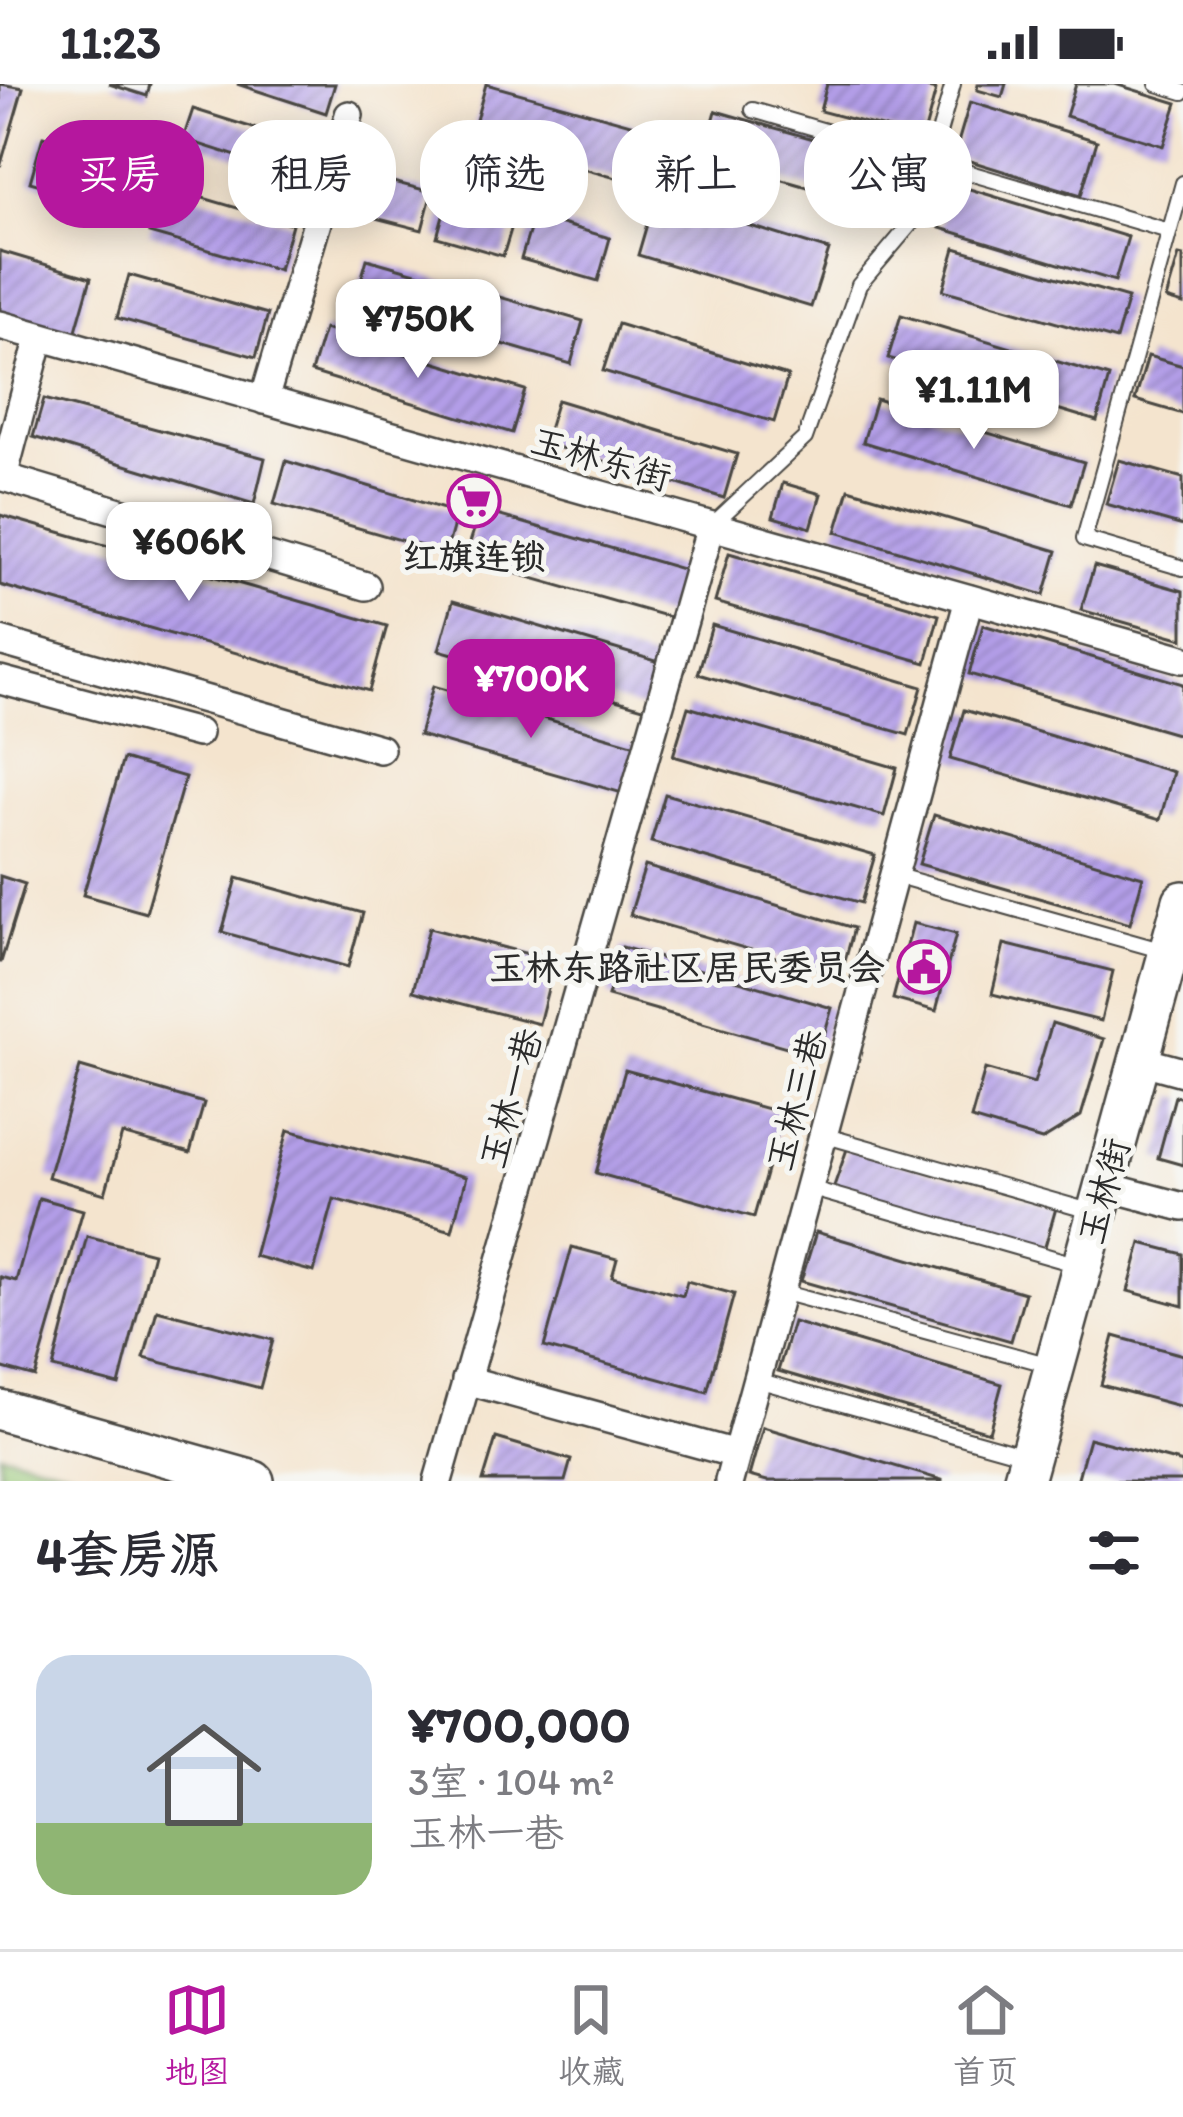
<!DOCTYPE html>
<html lang="zh">
<meta charset="utf-8">
<style>
body{margin:0;font-family:Itim,"LXGW WenKai TC",sans-serif;background:#f7f7f7;color:#2b2b33;height:100vh;display:flex;flex-direction:column;font-size:45px;white-space:nowrap}
*{box-sizing:border-box;margin:0}
p{font-size:39px;color:#7c7c81}
.icon{flex:none;width:66px;height:66px;fill:none;stroke:currentColor;stroke-width:2;stroke-linecap:round;stroke-linejoin:round}
.map{position:relative;height:1397px;overflow:hidden}
.drawer{display:flex;flex-direction:column;background:#fff;flex:1}
.drawer>*{flex:none}
.guide{position:absolute;left:36px;top:36px;width:1113px;height:108px;display:flex;gap:24px}
.price{position:absolute;translate:-50% -102px;padding:0 27px;border-radius:24px;background:#fff;color:#222;font-size:39px;line-height:78px;filter:drop-shadow(0 3px 6px #0008)}
.price::after{content:'';position:absolute;left:50%;top:72px;width:36px;height:27px;margin-left:-18px;background:inherit;clip-path:polygon(0 0,100% 0,50% 100%)}
.price.current{background:#b5179e;color:#fff}
ul{padding:0;list-style:none}
li{display:flex;align-items:center;gap:36px;height:300px;padding:0 36px}
li+li{border-top:3px solid #e1e1e2}
li span{display:grid;place-items:center;flex:none;width:336px;height:240px;border-radius:36px;color:#555}
li>.icon{margin-inline-start:auto}
span .icon{width:144px;height:144px;fill:#fffc;stroke-width:1}
li b{font-size:51px}
h2{display:flex;justify-content:space-between;align-items:center;height:144px;padding:0 36px;font-size:51px}
.pill{padding:0 42px;border-radius:48px;background:#fff;box-shadow:0 6px 30px #0003;font-size:42px;line-height:108px}
.pill.current{background:#b5179e;color:#fff}
.status{display:flex;justify-content:space-between;align-items:center;height:84px;padding:0 60px;background:#fff;direction:ltr}
.status svg{height:33px;fill:currentColor}
.menu{display:flex;justify-content:space-around;align-items:center;height:168px;border-top:3px solid #e1e1e2;background:#fff;font-size:33px;color:#7c7c81}
.menu a{display:grid;justify-items:center;gap:6px}
.menu .current{color:#b5179e}
.map>svg:first-child{display:block}
.park{fill:#98c878;stroke:#627a52;stroke-width:3}
.building{fill:url(#building-hatch)}
.lines{fill:none;stroke-linecap:round;stroke-linejoin:round}
.lane-casing{stroke:#494743;stroke-width:18}
.street-casing{stroke:#494743;stroke-width:32}
.secondary-casing{stroke:#494743;stroke-width:44}
.lane{stroke:#fff;stroke-width:14}
.street{stroke:#fff;stroke-width:27}
.secondary{stroke:#fff;stroke-width:39}
.labels{text-anchor:middle;stroke-width:10;stroke-linejoin:round;paint-order:stroke}
.street-label{font-size:36px;fill:#2b2b2b;stroke:#f6f6f2}
.poi-label{font-size:36px;font-weight:bold;fill:#2b2b2b;stroke:#f6f6f2}
</style>
<div class="status"><b>11:23</b><svg viewBox="0 0 49 12"><path d="M0 12V9h3v3zM5 12V6h3v6zM10 12V3h3v9zM15 12V0h3v12zM26 1h20v11H26zM47 4h2v5h-2z"/></svg></div>
<div class="map">
<svg width="1183" height="1397" viewBox="0 0 1183 1397">
<defs>
<pattern id="building-hatch" width="6" height="6" patternUnits="userSpaceOnUse" patternTransform="scale(3)"><rect width="6" height="6" fill="#b39ee8"/><path d="M-1 1l2-2M0 6l6-6M5 7l2-2" fill="none" stroke="#9281bc"/></pattern>
</defs>
<rect width="100%" height="100%" fill="#f6f6f2"/>
<filter id="ink" filterUnits="userSpaceOnUse"><feTurbulence type="fractalNoise" baseFrequency=".00833" numOctaves="2"/><feDisplacementMap in="SourceGraphic" scale="24" xChannelSelector="R" yChannelSelector="G"/><feConvolveMatrix kernelMatrix="1 2 1 2 8 2 1 2 1" color-interpolation-filters="sRGB"/></filter>
<filter id="wash" filterUnits="userSpaceOnUse"><feTurbulence type="fractalNoise" baseFrequency=".004" numOctaves="4" result="noise"/><feDisplacementMap in="SourceGraphic" scale="48" xChannelSelector="R" yChannelSelector="G"/><feGaussianBlur stdDeviation="2.7" result="paint"/><feColorMatrix in="noise" values="0 0 0 0 0 0 0 0 0 0 0 0 0 0 0 0 0 1.4 0 .05"/><feComposite in="paint" operator="in"/></filter>
<g filter="url(#wash)">
<rect width="100%" height="100%" fill="#f4e4ce"/>
<polygon class="park" points="0,1369 112,1397 0,1397"/>
<g id="blocks">
<g class="building">
<polygon points="0,0 23,4 1,80 0,79"/>
<polygon points="109,0 150,0 147,12"/>
<polygon points="237,0 335,0 326,29"/>
<polygon points="486,0 638,42 623,96 471,54"/>
<polygon points="827,0 912,0 936,6 923,54 820,27"/>
<polygon points="978,0 1006,0 1002,13 977,6"/>
<polygon points="1076,0 1115,0 1177,19 1163,62 1066,32"/>
<polygon points="970,18 1097,57 1081,111 954,72"/>
<polygon points="193,25 320,65 311,96 183,55"/>
<polygon points="716,27 911,83 898,129 703,73"/>
<polygon points="43,52 123,76 110,121 30,98"/>
<polygon points="362,90 432,108 422,146 352,128"/>
<polygon points="953,100 1128,153 1115,197 940,144"/>
<polygon points="162,102 292,140 279,186 149,149"/>
<polygon points="448,113 515,132 503,172 437,153"/>
<polygon points="655,113 829,166 811,223 638,171"/>
<polygon points="534,132 610,154 598,197 521,175"/>
<polygon points="955,164 1128,214 1116,256 943,206"/>
<polygon points="0,167 91,194 73,257 0,236"/>
<polygon points="1179,171 1183,172 1183,220 1166,215"/>
<polygon points="367,175 583,237 571,280 355,217"/>
<polygon points="129,191 268,230 256,273 117,234"/>
<polygon points="901,231 1109,293 1097,337 888,274"/>
<polygon points="618,240 788,292 774,338 603,287"/>
<polygon points="324,245 525,306 512,349 311,288"/>
<polygon points="1148,272 1183,282 1183,330 1135,316"/>
<polygon points="44,315 265,374 254,420 33,353"/>
<polygon points="876,315 1084,378 1071,421 863,358"/>
<polygon points="557,316 737,370 724,414 544,359"/>
<polygon points="1119,376 1183,394 1183,442 1106,420"/>
<polygon points="286,377 457,429 446,469 274,420"/>
<polygon points="783,399 821,410 811,444 773,433"/>
<polygon points="849,405 1057,467 1044,511 836,448"/>
<polygon points="480,426 689,487 676,535 465,475"/>
<polygon points="0,431 387,542 369,607 0,501"/>
<polygon points="729,469 939,531 926,579 715,518"/>
<polygon points="1094,482 1183,507 1183,555 1081,526"/>
<polygon points="453,517 663,579 650,626 439,566"/>
<polygon points="712,541 922,603 908,651 698,590"/>
<polygon points="983,541 1183,600 1180,651 969,590"/>
<polygon points="433,602 643,663 629,711 419,651"/>
<polygon points="688,623 897,684 884,732 673,672"/>
<polygon points="964,626 1173,688 1160,736 950,675"/>
<polygon points="123,675 185,693 146,829 83,811"/>
<polygon points="665,710 875,771 861,819 651,758"/>
<polygon points="934,731 1143,793 1130,840 919,780"/>
<polygon points="645,782 854,844 841,892 630,831"/>
<polygon points="0,792 25,800 1,878 0,878"/>
<polygon points="237,794 363,829 348,883 222,848"/>
<polygon points="913,839 956,850 936,927 893,915"/>
<polygon points="429,844 555,877 539,940 413,907"/>
<polygon points="1004,860 1113,887 1101,937 992,910"/>
<polygon points="622,863 832,924 818,972 608,912"/>
<polygon points="1052,939 1104,955 1081,1032 1042,1056 971,1035 985,985 1034,999"/>
<polygon points="80,983 204,1019 190,1069 122,1050 105,1110 48,1093"/>
<polygon points="625,986 783,1029 754,1133 596,1089"/>
<polygon points="1175,1012 1183,1014 1183,1081 1158,1074"/>
<polygon points="288,1046 466,1093 452,1147 334,1115 314,1188 254,1172"/>
<polygon points="847,1065 1056,1124 1044,1166 833,1105"/>
<polygon points="39,1114 83,1126 35,1293 0,1283 0,1193 16,1197"/>
<polygon points="816,1148 1025,1209 1011,1257 801,1197"/>
<polygon points="87,1152 153,1169 119,1301 53,1284"/>
<polygon points="1141,1159 1183,1170 1183,1222 1128,1207"/>
<polygon points="572,1163 617,1175 612,1193 683,1212 687,1197 734,1210 707,1308 544,1263"/>
<polygon points="157,1226 273,1256 260,1304 144,1274"/>
<polygon points="793,1238 1002,1300 989,1348 778,1287"/>
<polygon points="1114,1252 1183,1271 1183,1323 1101,1301"/>
<polygon points="763,1343 942,1396 942,1397 767,1397 749,1392"/>
<polygon points="496,1354 571,1376 565,1397 483,1397"/>
<polygon points="1089,1354 1183,1379 1183,1397 1077,1397"/>
</g>
</g>
</g>
<g filter="url(#ink)">
<use href="#blocks" fill-opacity="0" stroke="#494743" stroke-width="3"/>
<g class="lines">
<g class="lane-casing">
<g id="lane">
<polyline points="1157,0 1183,8"/>
<polyline points="753,26 1169,147"/>
<polyline points="1183,99 1084,455 1183,484"/>
<polyline points="711,442 805,354 859,201 914,136 953,0"/>
<polyline points="894,791 1164,867"/>
<polyline points="823,1051 1093,1128"/>
<polyline points="809,1104 1078,1181"/>
<polyline points="781,1208 1050,1281"/>
<polyline points="757,1296 1025,1371"/>
</g>
</g>
<g class="street-casing">
<g id="street">
<polyline points="0,241 1183,575"/>
<polyline points="264,316 349,31"/>
<polyline points="0,392 366,502"/>
<polyline points="3,393 40,253"/>
<polyline points="0,557 380,665"/>
<polyline points="0,596 198,649"/>
<polyline points="1139,976 1183,988"/>
<polyline points="1104,1102 1183,1123"/>
<polyline points="466,1296 736,1370"/>
<polyline points="438,1397 711,442"/>
<polyline points="729,1397 969,515"/>
</g>
</g>
<g class="secondary-casing">
<g id="secondary">
<polyline points="0,1326 254,1397"/>
<polyline points="1023,1397 1183,817"/>
</g>
</g>
<use href="#lane" class="lane"/>
<use href="#street" class="street"/>
<use href="#secondary" class="secondary"/>
</g>
</g>
<defs>
<g id="supermarket-ring" transform="scale(2.7)"><circle r="9.5" fill="#f6f6f2" stroke="#b5179e" stroke-width="1.5"/><path d="M-6-5.5h2.5l.6 2H6L4.5 2H-2.5L-4.4-4H-6ZM-1.5 3.2a1.3 1.3 0 1 0 .1 0ZM3 3.2a1.3 1.3 0 1 0 .1 0Z" fill="#b5179e"/></g>
<g id="civic-ring" transform="scale(2.7)"><circle r="9.5" fill="#f6f6f2" stroke="#b5179e" stroke-width="1.5"/><path d="M-.6-6.5H3V-4.5H.6V-3L4-1V1h2V6H-6V1h2V-1L-.6-3ZM-1.2 2.5V6h2.4V2.5Z" fill="#b5179e"/></g>
</defs>
<g fill-rule="evenodd">
<use href="#supermarket-ring" x="474" y="417"/>
<use href="#civic-ring" x="924" y="883"/>
</g>
<g class="labels">
<g class="street-label">
<text transform="translate(601 374) rotate(16)" y="13">玉林东街</text>
<text transform="translate(510 1014) rotate(-74)" y="13">玉林一巷</text>
<text transform="translate(796 1016) rotate(-75)" y="13">玉林三巷</text>
<text transform="translate(1103 1107) rotate(-75)" y="13">玉林街</text>
</g>
<g class="poi-label">
<text x="474" y="485">红旗连锁</text>
<text x="885" y="896" text-anchor="end">玉林东路社区居民委员会</text>
</g>
</g>
</svg>
<b class="price" style="left:418px;top:297px">¥750K</b>
<b class="price" style="left:974px;top:368px">¥1.11M</b>
<b class="price" style="left:189px;top:520px">¥606K</b>
<b class="price current" style="left:531px;top:657px">¥700K</b>
<div class="guide">
<a class="pill current">买房</a>
<a class="pill">租房</a>
<a class="pill">筛选</a>
<a class="pill">新上</a>
<a class="pill">公寓</a>
</div>
</div>
<section class="drawer">
<h2>4套房源<svg class="icon" aria-label="filters" viewBox="0 0 24 24"><path d="M4 7h16M4 17h16"/><circle cx="9" cy="7" r="2"/><circle cx="15" cy="17" r="2"/></svg></h2>
<ul>
<li><span style="background:linear-gradient(#c9d6e8 70%,#8fb573 0)"><svg class="icon" aria-label="home" viewBox="0 0 24 24"><path d="M3 11l9-7 9 7M6 9v11h12V9"/></svg></span><div><b>¥700,000</b><p>3室 · 104 m²</p><p>玉林一巷</p></div></li>
</ul>
</section>
<nav class="menu">
<a class="current"><svg class="icon" aria-label="map" viewBox="0 0 24 24"><path d="M3 6l6-2 6 2 6-2v14l-6 2-6-2-6 2zM9 4v14M15 6v14"/></svg>地图</a>
<a><svg class="icon" aria-label="saved" viewBox="0 0 24 24"><path d="M7 4h10v16l-5-4-5 4z"/></svg>收藏</a>
<a><svg class="icon" aria-label="home" viewBox="0 0 24 24"><path d="M3 11l9-7 9 7M6 9v11h12V9"/></svg>首页</a>
</nav>
